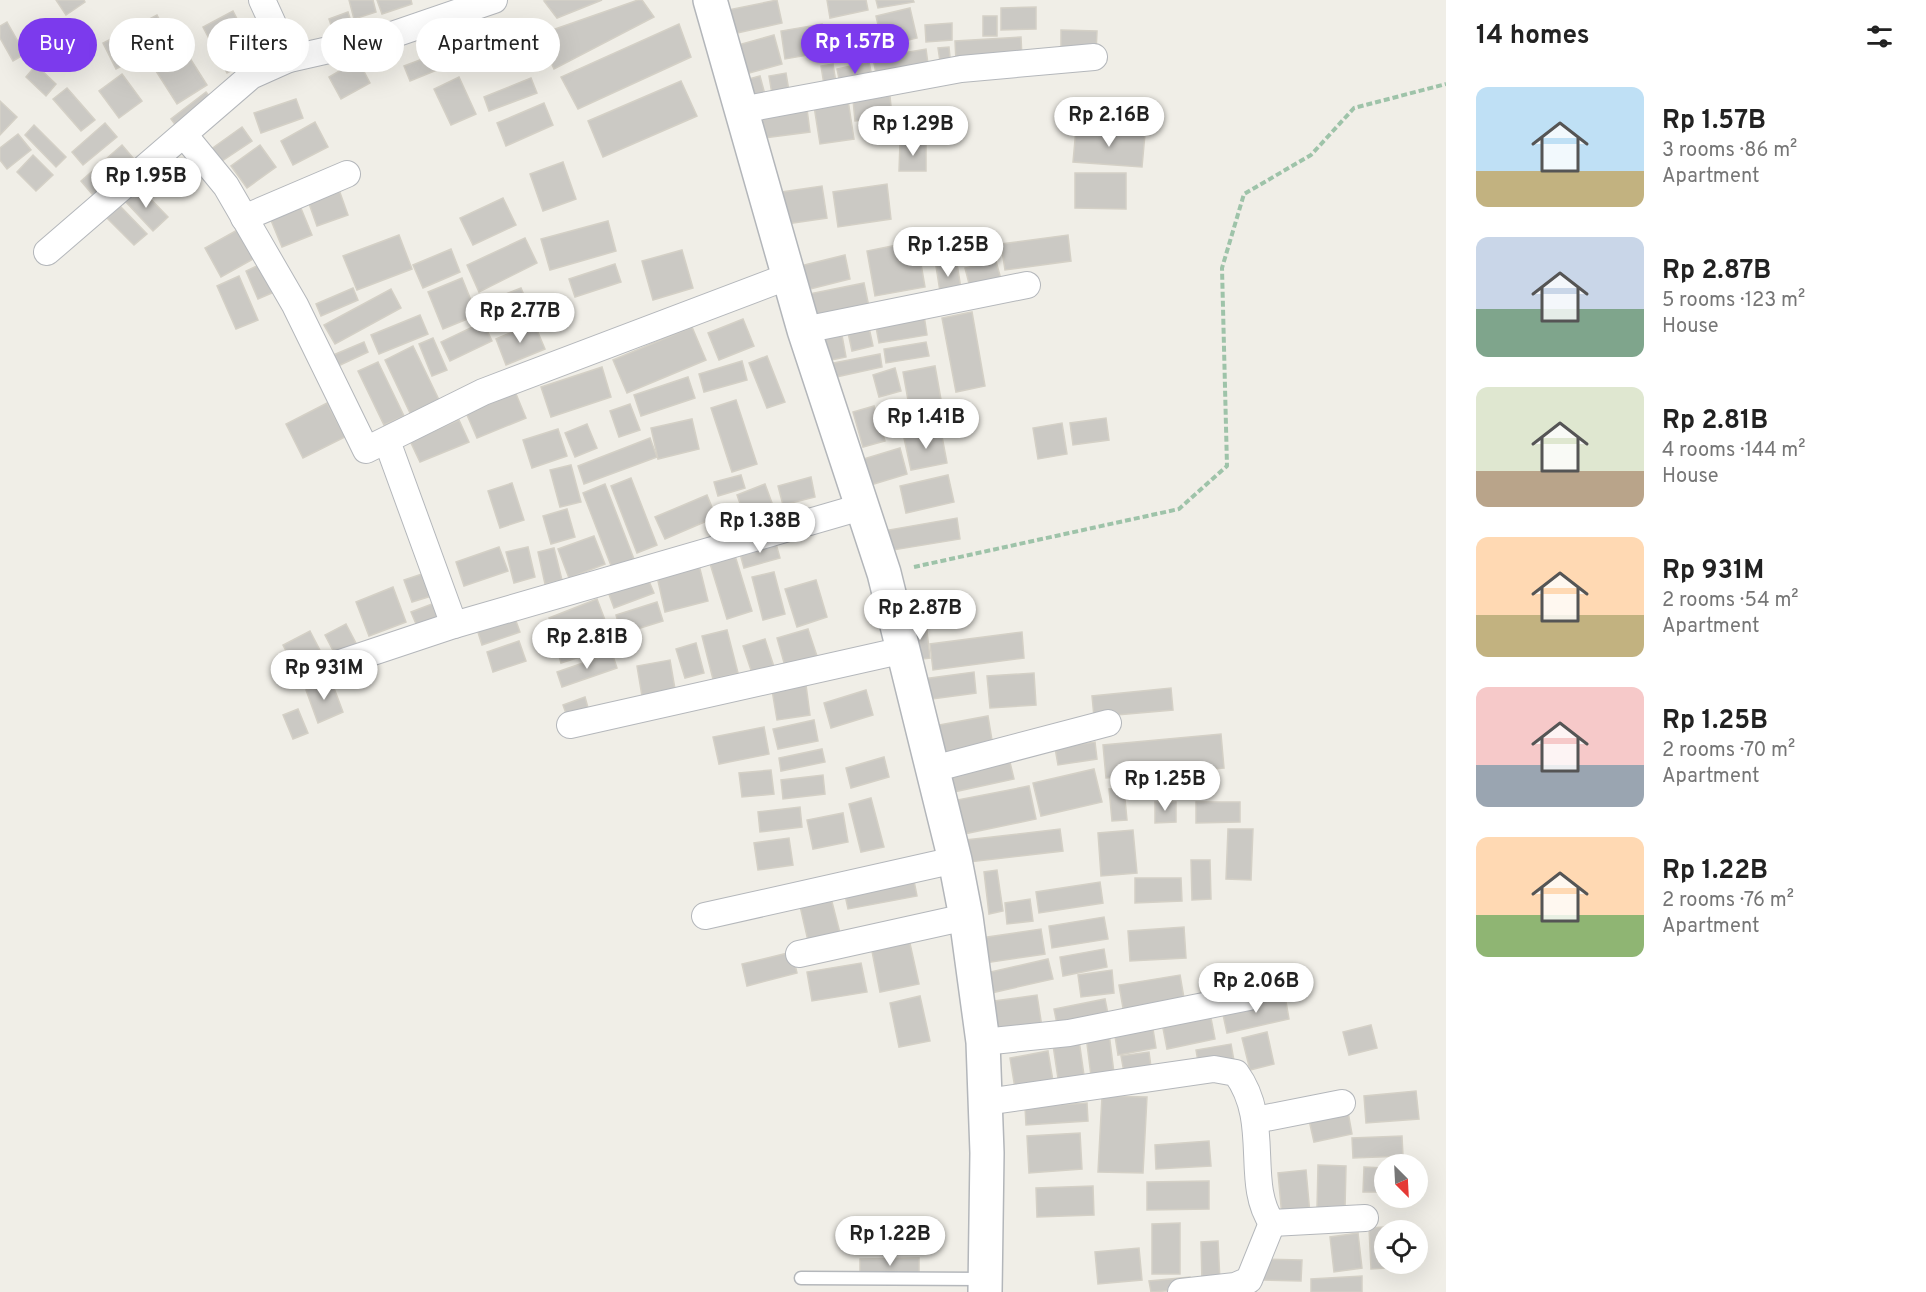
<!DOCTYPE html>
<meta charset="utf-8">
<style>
body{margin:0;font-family:Overpass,sans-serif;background:#f2f2f2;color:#222;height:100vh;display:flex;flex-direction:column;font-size:22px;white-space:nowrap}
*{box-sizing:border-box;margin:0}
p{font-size:20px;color:#767676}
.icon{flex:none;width:33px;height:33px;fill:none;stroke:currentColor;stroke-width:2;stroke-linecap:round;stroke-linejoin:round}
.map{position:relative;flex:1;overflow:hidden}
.panel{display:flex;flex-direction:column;background:#fff;width:480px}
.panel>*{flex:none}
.hud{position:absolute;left:18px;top:18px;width:570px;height:54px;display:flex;gap:12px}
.needle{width:39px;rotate:156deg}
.buttons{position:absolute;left:1374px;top:1154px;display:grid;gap:12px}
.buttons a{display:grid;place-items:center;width:54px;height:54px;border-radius:50%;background:#fff;box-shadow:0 6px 24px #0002;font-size:30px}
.price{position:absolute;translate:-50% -51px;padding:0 14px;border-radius:21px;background:#fff;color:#222;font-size:20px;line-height:39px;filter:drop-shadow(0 2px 3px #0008)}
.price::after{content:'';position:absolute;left:50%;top:36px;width:18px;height:14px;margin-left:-9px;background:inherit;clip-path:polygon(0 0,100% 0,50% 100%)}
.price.active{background:#7c3aed;color:#fff}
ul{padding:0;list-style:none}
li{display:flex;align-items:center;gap:18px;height:150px;padding:0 30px}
li span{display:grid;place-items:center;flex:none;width:168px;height:120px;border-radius:12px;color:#555}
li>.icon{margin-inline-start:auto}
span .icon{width:72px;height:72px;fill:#fffc;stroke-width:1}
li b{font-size:26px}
h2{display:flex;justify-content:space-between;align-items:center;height:72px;padding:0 30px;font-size:26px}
.tag{padding:0 21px;border-radius:27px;background:#fff;box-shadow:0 6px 24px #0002;font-size:21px;line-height:54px}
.tag.active{background:#7c3aed;color:#fff}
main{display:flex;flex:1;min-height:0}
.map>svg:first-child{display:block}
.building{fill:#cbc9c4;stroke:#d4d0c6;stroke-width:1.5}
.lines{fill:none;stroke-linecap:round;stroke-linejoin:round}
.service-casing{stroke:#b4b7bb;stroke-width:15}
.minor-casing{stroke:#b4b7bb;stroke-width:28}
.secondary-casing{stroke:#b3b6ba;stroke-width:36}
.path{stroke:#9ec3a9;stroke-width:4;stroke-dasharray:6 3;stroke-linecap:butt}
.service{stroke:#fff;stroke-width:12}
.minor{stroke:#fff;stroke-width:26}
.secondary{stroke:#fff;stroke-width:33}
</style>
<main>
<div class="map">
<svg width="1446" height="1292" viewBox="0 0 1446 1292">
<rect width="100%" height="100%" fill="#f0eee7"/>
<g class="building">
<polygon points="56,0 84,0 85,2 66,15"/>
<polygon points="349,0 373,0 376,12 354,19"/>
<polygon points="377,0 411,0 412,4 382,14"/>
<polygon points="548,0 602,0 557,18 544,1"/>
<polygon points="638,0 642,0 654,17 554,69 538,35"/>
<polygon points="777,0 782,23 728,35 723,11"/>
<polygon points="827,0 866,0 868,10 830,18"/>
<polygon points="876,0 913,0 914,2 878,8"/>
<polygon points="1036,7 1036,29 1001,30 1001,8"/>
<polygon points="910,8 917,38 883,46 876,16"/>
<polygon points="233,11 257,57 227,73 203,27"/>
<polygon points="348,12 354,31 335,37 329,19"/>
<polygon points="157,15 171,41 116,69 103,43"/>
<rect x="983" y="16" width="14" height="20"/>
<polygon points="7,22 25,54 13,61 0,38 0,26"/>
<polygon points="952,23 952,40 926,42 925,25"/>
<polygon points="679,24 691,57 578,109 561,77"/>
<polygon points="822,24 826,52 785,59 781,31"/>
<polygon points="869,25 875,52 834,61 828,34"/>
<polygon points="1061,30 1097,31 1096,54 1061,52"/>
<polygon points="774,35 782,64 738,76 731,47"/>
<polygon points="1021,37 1022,58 956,62 955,41"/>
<polygon points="949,47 951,67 941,68 938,48"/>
<polygon points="449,49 454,63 410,81 404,66"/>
<polygon points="926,49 929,71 877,79 873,58"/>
<polygon points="186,52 207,85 177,104 156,71"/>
<polygon points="358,60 370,83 341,99 329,77"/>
<polygon points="869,62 873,81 841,88 837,69"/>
<polygon points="833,64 837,89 825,91 821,66"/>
<polygon points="36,65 56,84 46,96 26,77"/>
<polygon points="786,73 790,97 773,100 769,76"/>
<polygon points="122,74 142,101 119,118 99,91"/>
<polygon points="760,76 767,102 752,106 745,80"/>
<polygon points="459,77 476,114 451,125 434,89"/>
<polygon points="531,78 537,93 489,111 484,97"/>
<polygon points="681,81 697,116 603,157 588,121"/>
<polygon points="67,88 95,120 81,131 53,99"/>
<polygon points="206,92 215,103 179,130 171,119"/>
<polygon points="890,96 892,117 855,121 853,100"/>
<polygon points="296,99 303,118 261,133 254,113"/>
<polygon points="848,100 854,139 820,144 814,106"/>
<polygon points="0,101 17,117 0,135"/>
<polygon points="544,103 553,125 506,146 497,123"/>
<polygon points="807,109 810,132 756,139 754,116"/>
<polygon points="315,122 328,147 293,165 281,141"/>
<polygon points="105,123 117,137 83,165 72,152"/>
<polygon points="34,125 66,157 56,167 25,135"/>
<polygon points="242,127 252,141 219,163 210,150"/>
<polygon points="1076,129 1145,134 1142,167 1073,162"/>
<polygon points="18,134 31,150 7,169 0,160 0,148"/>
<polygon points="900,143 926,143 926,171 899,171"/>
<polygon points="122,145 139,165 98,201 81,181"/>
<polygon points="260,145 276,167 247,188 231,166"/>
<polygon points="33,155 53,175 36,191 17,172"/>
<polygon points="563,162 576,199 543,211 530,174"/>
<polygon points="1075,173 1126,173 1126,209 1075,208"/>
<polygon points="887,184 891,219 838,227 833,192"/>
<polygon points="822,186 827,218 787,224 782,192"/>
<polygon points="139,187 168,217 153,231 125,201"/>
<polygon points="338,187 348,215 317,226 307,198"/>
<polygon points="503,198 516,225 473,245 460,218"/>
<polygon points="298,201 312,235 282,247 268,213"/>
<polygon points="120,206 147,234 134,245 107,218"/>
<polygon points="608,221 616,251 550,270 541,239"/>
<polygon points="239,229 255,258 221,277 205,248"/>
<polygon points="399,235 412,269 357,290 343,256"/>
<polygon points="1068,235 1071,261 1005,270 1001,244"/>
<polygon points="525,238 537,263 479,292 467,265"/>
<polygon points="917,241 925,287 875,296 867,251"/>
<polygon points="451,249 460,272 423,288 413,265"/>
<polygon points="682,250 693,288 653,300 642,261"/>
<polygon points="845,255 850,279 798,292 792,268"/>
<polygon points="956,257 962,295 941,298 935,260"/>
<polygon points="996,261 1002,283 971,291 965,268"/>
<polygon points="261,264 274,292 258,299 246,271"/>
<polygon points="615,264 621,282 575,297 569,279"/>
<polygon points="239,276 258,320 236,329 217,286"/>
<polygon points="462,278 477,315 443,329 428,292"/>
<polygon points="864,283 869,307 809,319 804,295"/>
<polygon points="353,288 358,300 321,316 316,304"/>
<polygon points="521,288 532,314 499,328 488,301"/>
<polygon points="391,289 401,308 335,344 324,325"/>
<polygon points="972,312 985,386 956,392 942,318"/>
<polygon points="420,315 428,334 379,354 371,335"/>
<polygon points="924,315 927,335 879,343 875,322"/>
<polygon points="743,319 754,346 719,360 708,333"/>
<polygon points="483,322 492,341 450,361 441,342"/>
<polygon points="534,323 545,349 506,365 496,339"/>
<polygon points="868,323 873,346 852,351 847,328"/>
<polygon points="692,327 706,360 627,393 613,360"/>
<polygon points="841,330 846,357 826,361 821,333"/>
<polygon points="433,338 447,370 432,376 419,344"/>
<polygon points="364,342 368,352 336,367 331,356"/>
<polygon points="926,342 929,356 886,363 884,349"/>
<polygon points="413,346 440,402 411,415 385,360"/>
<polygon points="880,354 882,367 836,377 833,363"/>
<polygon points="767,356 785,402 767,408 749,363"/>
<polygon points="742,361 747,380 704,392 699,374"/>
<polygon points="378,362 404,416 384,425 358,371"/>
<polygon points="935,366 945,422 913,428 903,372"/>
<polygon points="602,367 611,397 551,417 541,387"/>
<polygon points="895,368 901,391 879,397 873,375"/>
<polygon points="688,377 695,398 641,416 634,395"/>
<polygon points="514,389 526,418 477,438 464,408"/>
<polygon points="736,400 757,464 732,472 711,408"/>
<polygon points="327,403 345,437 303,458 286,424"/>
<polygon points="630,404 640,430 619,437 610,411"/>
<polygon points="874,406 885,441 863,447 853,412"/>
<polygon points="1106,418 1109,440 1073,445 1070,423"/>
<polygon points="692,419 699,449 658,459 651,428"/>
<polygon points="459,420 469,442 420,462 410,441"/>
<polygon points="1062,423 1067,454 1038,459 1033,428"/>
<polygon points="587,424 597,448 575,457 565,433"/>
<polygon points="558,429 567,456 532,468 523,440"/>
<polygon points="941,431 947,463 911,470 904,438"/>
<polygon points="650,438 657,457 584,484 578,466"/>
<polygon points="900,448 907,474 864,487 857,461"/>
<polygon points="571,465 581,502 560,507 550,470"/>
<polygon points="741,475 745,488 718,496 714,482"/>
<polygon points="948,475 954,502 906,513 900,486"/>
<polygon points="811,477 815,497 783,505 778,486"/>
<polygon points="631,478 657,545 637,553 611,486"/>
<polygon points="512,483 524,520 500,528 488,491"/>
<polygon points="605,484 634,559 612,568 583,493"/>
<polygon points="765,484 779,522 750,532 737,495"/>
<polygon points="707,495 716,517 665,539 655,517"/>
<polygon points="567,509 575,537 551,544 543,516"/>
<polygon points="957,518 960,539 887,551 883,531"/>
<polygon points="594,536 605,564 569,578 558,549"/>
<polygon points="775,540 780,558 744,568 739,550"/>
<polygon points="499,547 508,571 464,586 456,562"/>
<polygon points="528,547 535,577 514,583 506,552"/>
<polygon points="554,548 562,580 545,584 538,552"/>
<polygon points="733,549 752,611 727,619 708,557"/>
<polygon points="698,561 708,601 665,612 656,572"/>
<polygon points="431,571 438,594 412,602 404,580"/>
<polygon points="774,572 785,614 763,620 752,577"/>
<polygon points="646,574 654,593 614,608 607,589"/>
<polygon points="816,580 827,617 797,627 785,589"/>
<polygon points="393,587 406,622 369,636 356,602"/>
<polygon points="597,599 605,620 557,639 549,618"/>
<polygon points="440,601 447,620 419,631 411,612"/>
<polygon points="657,602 663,621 621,634 616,615"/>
<polygon points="512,610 520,632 482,645 475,623"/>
<polygon points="926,622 930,658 914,660 911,624"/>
<polygon points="346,624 359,649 338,660 325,635"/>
<polygon points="610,624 617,645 561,663 555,642"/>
<polygon points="808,629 817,656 785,666 777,638"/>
<polygon points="727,630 738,673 713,679 702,636"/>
<polygon points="310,631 325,660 298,674 283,645"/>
<polygon points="1022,632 1024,658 933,670 930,644"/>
<polygon points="765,639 776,673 754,679 743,646"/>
<polygon points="519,641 526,661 493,672 487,652"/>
<polygon points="696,643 704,673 685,678 676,649"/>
<polygon points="612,653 617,668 562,687 557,672"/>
<polygon points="670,660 675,689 642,696 637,666"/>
<polygon points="974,672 976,693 925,700 923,679"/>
<polygon points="1034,673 1036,705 990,708 987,676"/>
<polygon points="331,680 343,712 318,723 306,690"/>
<polygon points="806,685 810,715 777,720 772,690"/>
<polygon points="1171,688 1173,710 1094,717 1092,696"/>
<polygon points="866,690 873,715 831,728 824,703"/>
<polygon points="585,697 590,715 569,722 563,705"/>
<polygon points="298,709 308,733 293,739 283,715"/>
<polygon points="988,716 993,746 934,756 928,727"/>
<polygon points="814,720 818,741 778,749 773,729"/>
<polygon points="764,727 769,754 719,764 713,737"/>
<polygon points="1221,734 1224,768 1106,778 1103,745"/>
<polygon points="1095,742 1097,759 1058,765 1055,748"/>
<polygon points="822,749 825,762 781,771 779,758"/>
<polygon points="1008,754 1014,779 949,793 943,768"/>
<polygon points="884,757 889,777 851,788 846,768"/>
<polygon points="1094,769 1102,802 1041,816 1033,783"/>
<polygon points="771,770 774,794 742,797 739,773"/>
<polygon points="823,775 825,794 783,799 781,780"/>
<polygon points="1131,782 1177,783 1177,798 1131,797"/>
<polygon points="1029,786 1036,819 959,835 952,801"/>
<polygon points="1124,788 1127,820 1112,821 1109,789"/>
<polygon points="871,798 884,847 861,852 849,804"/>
<polygon points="1155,802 1176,802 1176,822 1155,823"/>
<polygon points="1196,802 1240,802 1240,822 1196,823"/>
<polygon points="800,807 802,827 760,832 758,812"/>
<polygon points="843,813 848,842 813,849 807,820"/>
<polygon points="1060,829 1063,851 969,862 966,840"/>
<polygon points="1228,829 1253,829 1251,880 1226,879"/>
<polygon points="1133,830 1137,873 1101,876 1098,833"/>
<polygon points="789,838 793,865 758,870 754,843"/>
<polygon points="1191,860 1210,860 1211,899 1192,900"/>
<polygon points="997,870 1003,911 989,914 984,872"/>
<polygon points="1135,878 1181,878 1182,901 1135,903"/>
<polygon points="914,881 917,896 848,909 845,895"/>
<polygon points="1100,882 1103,903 1039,913 1036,892"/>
<polygon points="831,898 841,937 809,945 800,906"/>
<polygon points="1030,899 1033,921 1007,924 1005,903"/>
<polygon points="1104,917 1108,939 1052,948 1049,926"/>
<polygon points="1184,927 1186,958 1130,961 1128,931"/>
<polygon points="1041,929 1045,954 985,963 981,938"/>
<polygon points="909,939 919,984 880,992 871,946"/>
<polygon points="1104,949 1107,967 1063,976 1060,957"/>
<polygon points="792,952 797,973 747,986 742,964"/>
<polygon points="1048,959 1053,979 991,993 986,973"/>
<polygon points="861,963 867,992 812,1001 807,972"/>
<polygon points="1112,970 1114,993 1081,997 1078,975"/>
<polygon points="1180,975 1185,1004 1124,1014 1119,985"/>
<polygon points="1037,995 1042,1027 991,1034 987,1002"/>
<polygon points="920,996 930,1041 899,1047 890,1003"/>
<polygon points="1285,996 1289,1019 1227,1033 1222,1010"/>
<polygon points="1105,999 1109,1019 1058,1029 1054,1009"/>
<polygon points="1210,1013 1215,1039 1167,1049 1162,1023"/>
<polygon points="1371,1025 1377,1048 1349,1055 1343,1032"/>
<polygon points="1153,1029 1156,1048 1118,1055 1115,1036"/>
<polygon points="1267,1032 1274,1064 1250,1070 1242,1038"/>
<polygon points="1109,1033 1114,1073 1091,1076 1086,1036"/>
<polygon points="1079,1040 1085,1082 1059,1085 1053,1045"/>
<polygon points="1231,1044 1234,1061 1199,1067 1196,1050"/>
<polygon points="1048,1051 1053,1081 1015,1088 1010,1058"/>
<polygon points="1149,1052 1152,1074 1125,1078 1121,1056"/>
<polygon points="1416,1091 1419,1119 1366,1123 1364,1096"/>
<polygon points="1102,1096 1147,1097 1143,1173 1098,1172"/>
<polygon points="1087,1103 1088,1121 1026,1125 1025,1107"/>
<polygon points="1348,1112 1352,1134 1314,1142 1309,1120"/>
<polygon points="1080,1133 1082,1169 1029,1173 1027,1136"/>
<polygon points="1402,1136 1403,1156 1353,1158 1352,1138"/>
<polygon points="1209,1141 1211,1166 1156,1169 1155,1145"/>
<polygon points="1318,1165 1346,1166 1345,1209 1317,1209"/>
<polygon points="1364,1167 1384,1168 1384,1192 1363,1192"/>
<polygon points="1306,1170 1310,1214 1282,1217 1278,1173"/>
<polygon points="1209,1181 1209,1209 1147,1210 1147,1182"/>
<polygon points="1093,1186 1094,1215 1037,1217 1036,1188"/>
<polygon points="1180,1223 1180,1274 1152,1274 1152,1224"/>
<polygon points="1400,1226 1400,1230 1384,1230 1384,1263 1401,1263 1402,1267 1371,1269 1369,1228"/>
<polygon points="1358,1233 1362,1268 1334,1272 1330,1237"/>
<polygon points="1218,1241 1220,1281 1202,1282 1201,1242"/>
<polygon points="1139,1248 1142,1280 1098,1284 1095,1252"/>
<polygon points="919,1258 919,1275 860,1275 860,1259"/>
<polygon points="1264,1259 1302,1260 1301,1281 1263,1280"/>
<polygon points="1362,1276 1362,1292 1311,1292 1311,1279"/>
<polygon points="1190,1277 1191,1289 1151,1292 1149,1281"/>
</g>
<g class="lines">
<g class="service-casing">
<polyline id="service" points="801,1278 983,1279"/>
</g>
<g class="minor-casing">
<g id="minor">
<polyline points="262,0 289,59"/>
<polyline points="741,110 961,69 1094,57"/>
<polyline points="185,136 226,186 295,305 366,450 483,392 789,276"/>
<polyline points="244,218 347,174"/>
<polyline points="47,252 251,76 289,59 386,37 494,0"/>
<polyline points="804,330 1027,285"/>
<polyline points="387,441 454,625"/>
<polyline points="331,666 454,625 861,507"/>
<polyline points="570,725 904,650"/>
<polyline points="933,769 1108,723"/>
<polyline points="705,916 955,860"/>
<polyline points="799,954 966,917"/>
<polyline points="983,1042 1069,1033 1249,997"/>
<path d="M986 1102 1214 1069 1236 1073C1272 1122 1244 1183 1272 1223L1365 1218"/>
<polyline points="1256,1120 1342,1103"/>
<polyline points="1181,1292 1235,1286 1249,1280 1272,1223"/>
</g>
</g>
<g class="secondary-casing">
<polyline id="secondary" points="710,0 804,330 884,573 955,860 966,917 983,1042 987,1153 985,1292"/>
</g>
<polyline class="path" points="914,567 1179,509 1227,466 1222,268 1244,194 1311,155 1354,108 1446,84"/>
<use href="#service" class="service"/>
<use href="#minor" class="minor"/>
<use href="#secondary" class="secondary"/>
</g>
</svg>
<div class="buttons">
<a><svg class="needle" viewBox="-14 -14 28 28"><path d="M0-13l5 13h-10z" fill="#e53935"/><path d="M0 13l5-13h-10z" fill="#767676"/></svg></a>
<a><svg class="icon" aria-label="locate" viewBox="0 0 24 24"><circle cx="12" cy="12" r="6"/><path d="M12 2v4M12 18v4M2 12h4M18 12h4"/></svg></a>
</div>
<b class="price active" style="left:855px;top:75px">Rp 1.57B</b>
<b class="price" style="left:1109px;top:148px">Rp 2.16B</b>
<b class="price" style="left:913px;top:157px">Rp 1.29B</b>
<b class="price" style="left:146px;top:209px">Rp 1.95B</b>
<b class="price" style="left:948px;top:278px">Rp 1.25B</b>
<b class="price" style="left:520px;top:344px">Rp 2.77B</b>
<b class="price" style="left:926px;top:450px">Rp 1.41B</b>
<b class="price" style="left:760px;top:554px">Rp 1.38B</b>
<b class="price" style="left:920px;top:641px">Rp 2.87B</b>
<b class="price" style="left:587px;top:670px">Rp 2.81B</b>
<b class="price" style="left:324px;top:701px">Rp 931M</b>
<b class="price" style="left:1165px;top:812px">Rp 1.25B</b>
<b class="price" style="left:1256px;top:1014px">Rp 2.06B</b>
<b class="price" style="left:890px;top:1267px">Rp 1.22B</b>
<div class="hud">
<a class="tag active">Buy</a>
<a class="tag">Rent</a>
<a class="tag">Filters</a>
<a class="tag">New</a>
<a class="tag">Apartment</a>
</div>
</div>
<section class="panel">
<h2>14 homes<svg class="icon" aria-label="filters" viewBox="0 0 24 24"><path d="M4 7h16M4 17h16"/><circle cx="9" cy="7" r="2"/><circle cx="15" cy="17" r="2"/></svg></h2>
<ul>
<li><span style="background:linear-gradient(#bfe0f5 70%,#c2b280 0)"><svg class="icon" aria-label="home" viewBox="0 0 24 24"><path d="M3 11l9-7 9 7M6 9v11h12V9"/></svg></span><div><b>Rp 1.57B</b><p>3 rooms · 86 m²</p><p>Apartment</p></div></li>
<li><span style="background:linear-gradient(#c9d6e8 60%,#7fa58c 0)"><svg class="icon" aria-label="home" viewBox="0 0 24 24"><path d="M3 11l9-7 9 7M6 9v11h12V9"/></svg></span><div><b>Rp 2.87B</b><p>5 rooms · 123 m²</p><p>House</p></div></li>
<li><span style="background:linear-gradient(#dfe7d0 70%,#b9a48a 0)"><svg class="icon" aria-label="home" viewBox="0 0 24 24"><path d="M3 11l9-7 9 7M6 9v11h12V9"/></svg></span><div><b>Rp 2.81B</b><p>4 rooms · 144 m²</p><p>House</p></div></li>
<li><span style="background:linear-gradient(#ffd9b3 65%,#c2b280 0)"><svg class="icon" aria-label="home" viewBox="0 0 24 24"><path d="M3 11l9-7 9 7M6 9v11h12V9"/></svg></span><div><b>Rp 931M</b><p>2 rooms · 54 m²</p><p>Apartment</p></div></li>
<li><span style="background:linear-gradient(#f6c9c9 65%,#9aa5b1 0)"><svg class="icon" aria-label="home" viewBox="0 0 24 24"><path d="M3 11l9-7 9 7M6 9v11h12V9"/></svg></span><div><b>Rp 1.25B</b><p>2 rooms · 70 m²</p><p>Apartment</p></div></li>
<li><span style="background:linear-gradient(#ffd9b3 65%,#8fb573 0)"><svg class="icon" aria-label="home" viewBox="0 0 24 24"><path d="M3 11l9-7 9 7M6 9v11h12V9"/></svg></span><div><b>Rp 1.22B</b><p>2 rooms · 76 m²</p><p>Apartment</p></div></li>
</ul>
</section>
</main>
